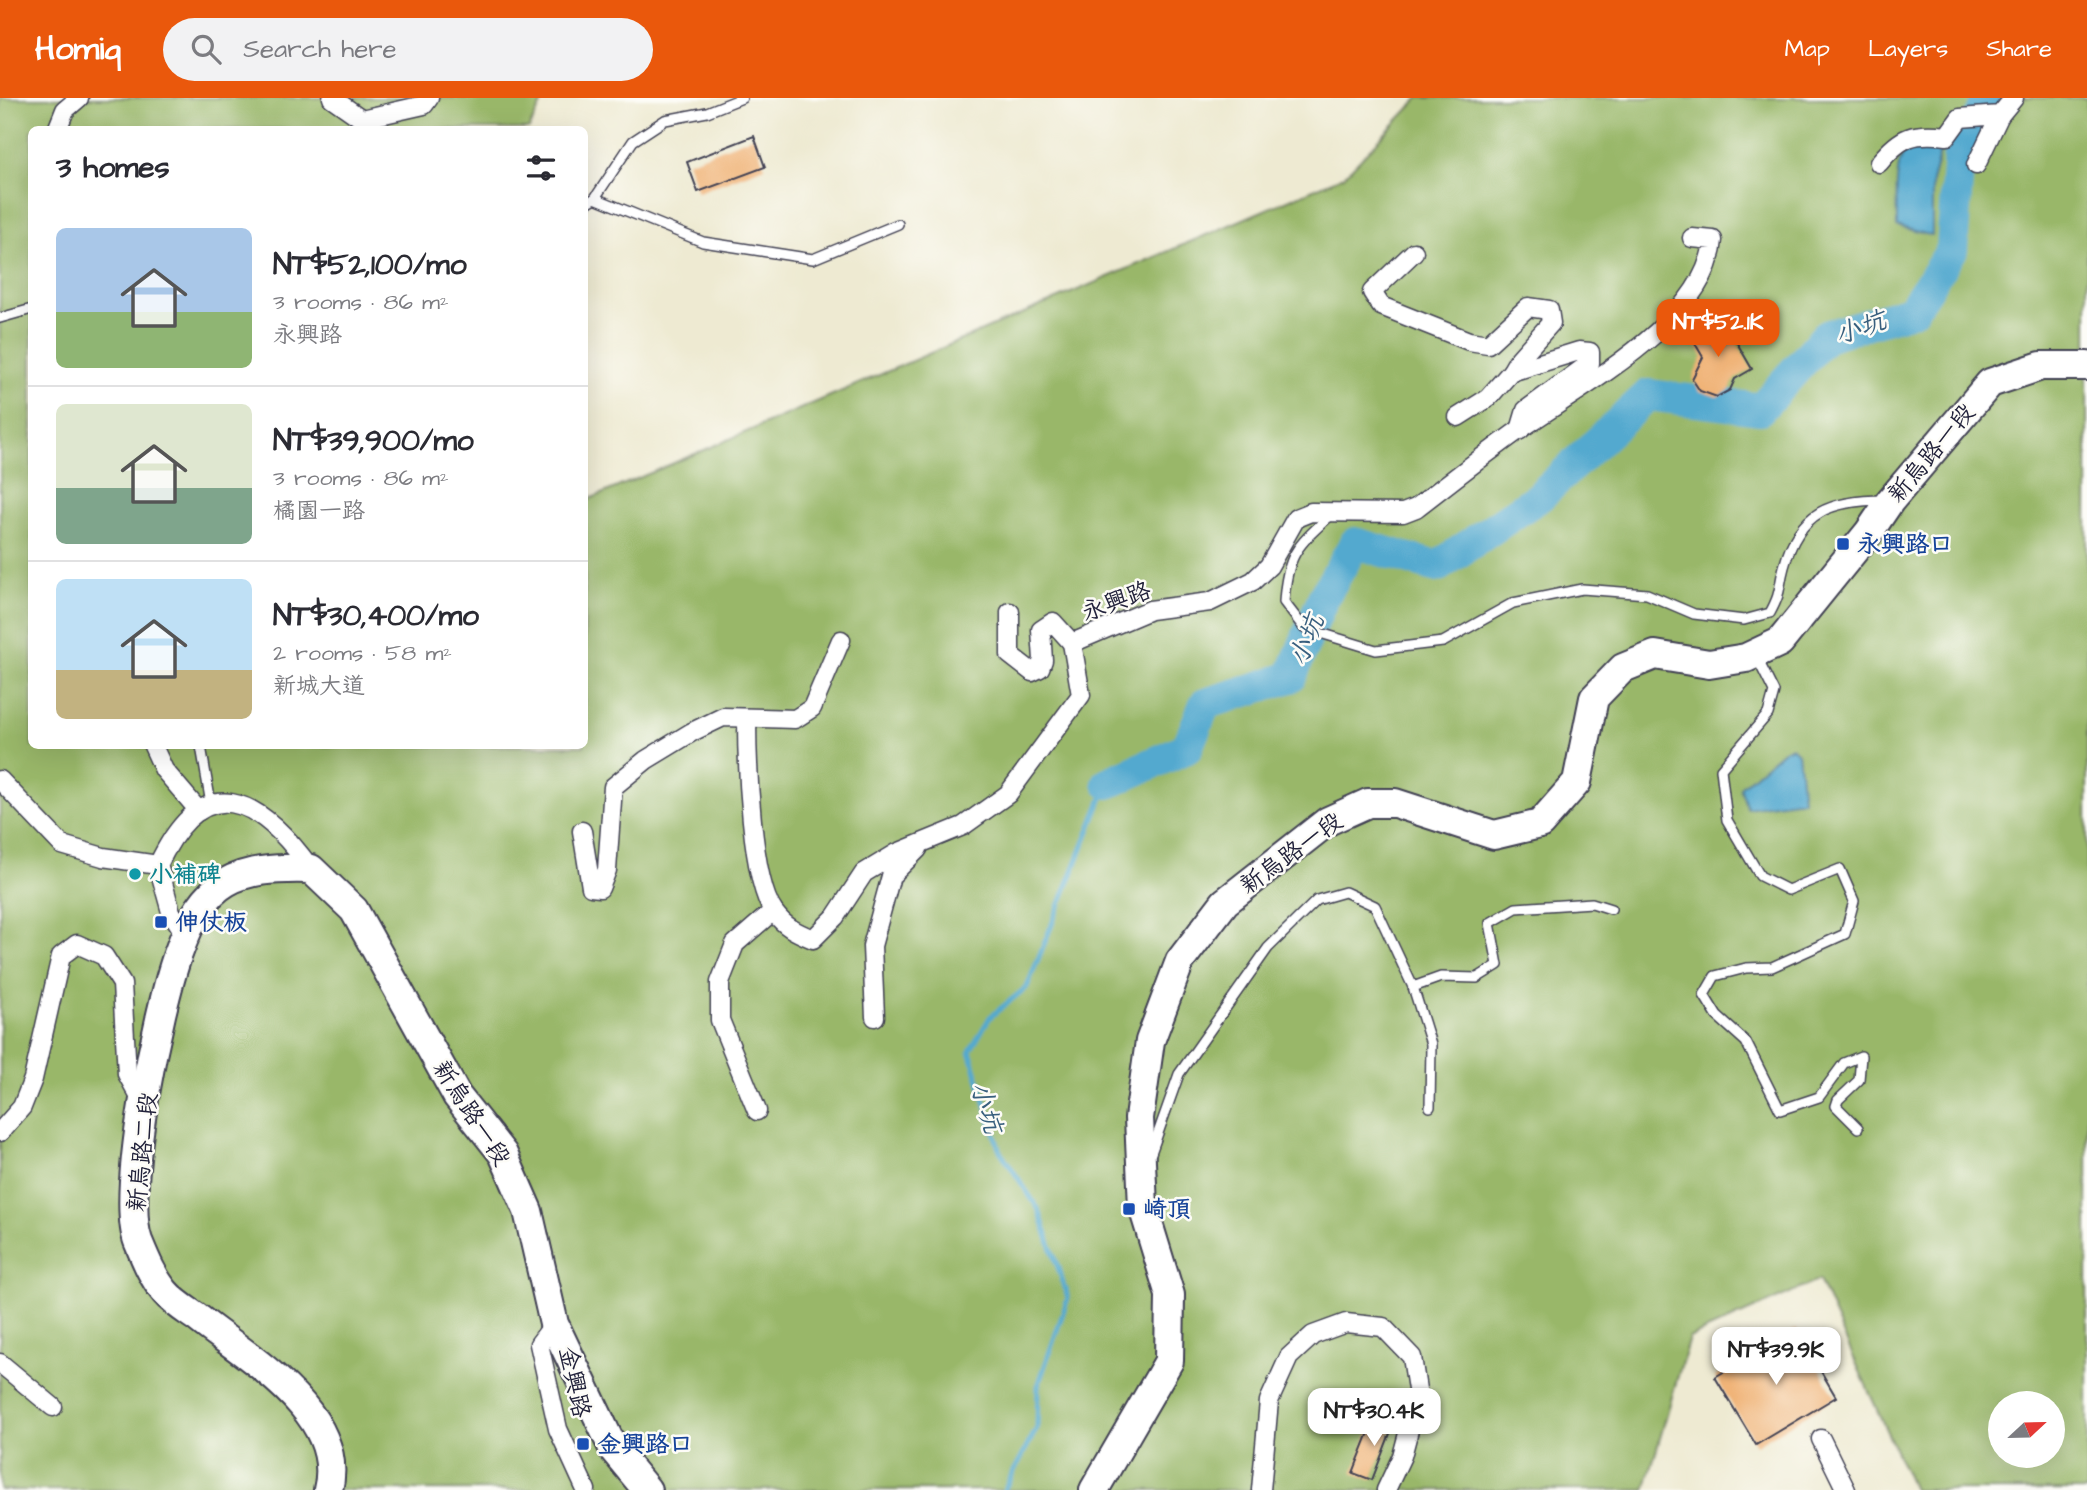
<!DOCTYPE html>
<meta charset="utf-8">
<style>
body{margin:0;font-family:"Architects Daughter","LXGW WenKai TC",sans-serif;background:#f2f2f3;color:#2b2b33;height:100vh;display:flex;flex-direction:column;font-size:26px;white-space:nowrap}
*{box-sizing:border-box;margin:0}
p{font-size:23px;color:#7c7c81}
.icon{flex:none;width:38px;height:38px;fill:none;stroke:currentColor;stroke-width:2;stroke-linecap:round;stroke-linejoin:round}
.map{position:relative;flex:1;overflow:hidden}
.side{position:absolute;left:28px;top:28px;width:560px;height:623px;display:flex;flex-direction:column;background:#fff;border-radius:10px;box-shadow:0 7px 28px #0002}
.side>*{flex:none}
.needle{width:46px;rotate:68deg}
.tools{position:absolute;left:1988px;top:1293px;display:grid;gap:14px}
.tools a{display:grid;place-items:center;width:77px;height:77px;border-radius:50%;background:#fff;box-shadow:0 7px 28px #0002;font-size:35px}
.price{position:absolute;translate:-50% -60px;padding:0 16px;border-radius:14px;background:#fff;color:#222;font-size:23px;line-height:46px;filter:drop-shadow(0 2px 4px #0008)}
.price::after{content:'';position:absolute;left:50%;top:42px;width:21px;height:16px;margin-left:-10px;background:inherit;clip-path:polygon(0 0,100% 0,50% 100%)}
.price.on{background:#ea580c;color:#fff}
ul{padding:0;list-style:none}
li{display:flex;align-items:center;gap:21px;height:175px;padding:0 28px}
li+li{border-top:2px solid #e1e1e2}
li span{display:grid;place-items:center;flex:none;width:196px;height:140px;border-radius:10px;color:#555}
li>.icon{margin-inline-start:auto}
span .icon{width:84px;height:84px;fill:#fffc;stroke-width:1}
li b{font-size:30px}
h2{display:flex;justify-content:space-between;align-items:center;height:84px;padding:0 28px;font-size:30px}
header{display:flex;align-items:center;gap:42px;box-sizing:border-box;height:98px;padding:0 35px;background:#ea580c;color:#fff}
header strong{font-size:33px}
nav{display:flex;gap:38px;margin-inline-start:auto;font-size:24px}
.search{width:490px;height:63px;background:#f2f2f3;display:flex;align-items:center;gap:18px;box-sizing:border-box;padding:0 24px;border-radius:38px;color:#7c7c81;font-size:26px}
.map>svg:first-child{display:block}
.forest{fill:#99b769;stroke:#5e6c52;stroke-width:2;fill-rule:evenodd}
.water{fill:#53a9cf;stroke:#3a6685;stroke-width:2}
.lines{fill:none;stroke-linecap:round;stroke-linejoin:round}
.stream{stroke:#53a9cf;stroke-width:5}
.river{stroke:#53a9cf;stroke-width:32}
.building{fill:#f0b478}
.lane-casing{stroke:#414052;stroke-width:12}
.street-casing{stroke:#414052;stroke-width:21}
.primary-casing{stroke:#414052;stroke-width:32}
.lane{stroke:#fff;stroke-width:9}
.street{stroke:#fff;stroke-width:18}
.primary{stroke:#fff;stroke-width:28}
.transit-dot{fill:#1a4fb4;stroke:#fdfcf7;stroke-width:2.5}
.culture-dot{fill:#0f9aa8;stroke:#fdfcf7;stroke-width:2.5}
.labels{text-anchor:middle;stroke-width:5;stroke-linejoin:round;paint-order:stroke}
.street-label{font-size:24px;fill:#22223b;stroke:#fdfcf7}
.transit-label{font-size:24px;font-weight:bold;fill:#164399;stroke:#fdfcf7;text-anchor:start}
.culture-label{font-size:24px;font-weight:bold;fill:#0d838f;stroke:#fdfcf7;text-anchor:start}
.water-label{font-size:26px;font-style:italic;fill:#385f7e;stroke:#fdfcf7}
</style>
<header>
<strong>Homiq</strong>
<div class="search"><svg class="icon" aria-label="search" viewBox="0 0 24 24"><circle cx="10" cy="10" r="6"/><path d="M15 15l6 6"/></svg>Search here</div>
<nav><a>Map</a><a>Layers</a><a>Share</a></nav>
</header>
<div class="map">
<svg width="2087" height="1392" viewBox="0 0 2087 1392">
<rect width="100%" height="100%" fill="#fdfcf7"/>
<filter id="ink" filterUnits="userSpaceOnUse"><feTurbulence type="fractalNoise" baseFrequency=".0143" numOctaves="2"/><feDisplacementMap in="SourceGraphic" scale="14" xChannelSelector="R" yChannelSelector="G"/><feConvolveMatrix kernelMatrix="1 2 1 2 8 2 1 2 1" color-interpolation-filters="sRGB"/></filter>
<filter id="wash" filterUnits="userSpaceOnUse"><feTurbulence type="fractalNoise" baseFrequency=".00686" numOctaves="4" result="noise"/><feDisplacementMap in="SourceGraphic" scale="28" xChannelSelector="R" yChannelSelector="G"/><feGaussianBlur stdDeviation="1.57" result="paint"/><feColorMatrix in="noise" values="0 0 0 0 0 0 0 0 0 0 0 0 0 0 0 0 0 1.4 0 .05"/><feComposite in="paint" operator="in"/></filter>
<g filter="url(#wash)">
<rect width="100%" height="100%" fill="#eeead2"/>
<path class="forest" d="M0 0H544L529 31 32 32V648H584L585 403 1344 78 1419 0H2087V1392H1913L1819 1182 1689 1240 1645 1392H0ZM2000 1306H2053V1358H2000Z"/>
<g class="water">
<path d="M1926 43 1941 51 1932 83V138L1897 128C1897 111 1894 71 1903 57 1908 48 1918 46 1926 43Z"/>
<polygon points="1792,649 1798,655 1803,702 1747,710 1740,689 1785,651"/>
</g>
<g class="lines">
<polyline class="stream" points="1004,1392 1037,1330 1038,1288 1068,1200 1039,1112 999,1051 970,953 990,919 1027,889 1108,685"/>
<polyline class="river" points="1108,685 1187,650 1205,606 1291,579 1323,500 1355,445 1437,469 1540,398 1648,297 1760,311 1826,238 1912,212 1952,152 1959,55 1990,0"/>
</g>
<g id="blocks">
<g class="building">
<polygon points="754,38 765,69 698,94 687,64"/>
<polygon points="1722,219 1752,271 1735,281 1730,292 1717,299 1700,293 1692,281 1703,259 1690,237"/>
<polygon points="1796,1231 1836,1299 1756,1347 1715,1279"/>
<polygon points="1376,1317 1394,1325 1372,1382 1353,1375"/>
</g>
</g>
</g>
<g filter="url(#ink)">
<use href="#blocks" fill-opacity="0" stroke="#414052" stroke-width="2"/>
<g class="lines">
<g class="lane-casing">
<g id="lane">
<polyline points="595,100 703,144 813,161 898,126"/>
<polyline points="584,107 595,100 633,43 665,22 707,14 742,0"/>
<polyline points="0,220 32,211"/>
<path d="M1331 417C1297 448 1287 456 1284 504L1304 530 1376 552 1443 544 1513 505 1582 491 1647 496 1694 516 1744 522 1770 515C1782 493 1778 491 1784 469 1799 413 1831 402 1885 402"/>
<polyline points="1757,560 1774,594 1768,616 1721,671 1727,722 1760,778 1788,792 1840,771 1854,803 1845,836 1772,869 1746,870 1715,878 1704,897 1717,918 1746,944 1780,1012 1819,999 1844,965 1861,958 1859,982 1838,1002 1836,1008 1858,1030"/>
<polyline points="201,648 211,706"/>
<polyline points="1413,889 1441,879 1477,880 1498,867 1490,825 1516,810 1592,805 1611,811"/>
<polyline points="1151,1055 1179,976 1268,850 1317,802 1345,794 1375,808 1413,889 1431,946 1430,1009"/>
</g>
</g>
<g class="street-casing">
<g id="street">
<polyline points="332,0 362,21 424,7 429,0"/>
<polyline points="57,32 65,12 79,0"/>
<path d="M1879 65C1901 38 1913 34 1947 38L1960 20 2000 17 2014 0"/>
<polyline points="1976,67 2000,17"/>
<polyline points="1414,154 1372,194 1381,208 1469,243 1488,246 1528,209 1549,212 1551,225 1518,262 1511,274 1579,253 1590,254 1590,265 1526,312 1520,332"/>
<polyline points="1458,319 1488,300 1511,274"/>
<polyline points="1010,514 1010,557 1032,574 1040,570 1043,562 1041,532 1053,524 1072,545"/>
<path d="M1072 545 1150 512 1210 504 1253 483 1269 468 1296 420 1311 414 1403 415 1416 410C1450 384 1484 357 1519 332 1580 289 1707 223 1713 142L1692 140"/>
<path d="M747 622C747 663 751 783 774 814 785 829 796 834 813 841L835 819 864 775 897 755 963 728 1008 696 1081 597 1072 545"/>
<polyline points="153,648 164,672 199,713"/>
<polyline points="0,682 62,747 103,759 158,767 171,814 185,836"/>
<polyline points="582,733 591,789 600,790 607,772 613,689 646,662 692,634 723,619 795,621 812,610 841,542"/>
<path d="M158 767C204 669 259 699 311 771"/>
<polyline points="875,919 872,848 891,778 918,751"/>
<polyline points="757,1013 720,922 720,884 735,846 773,813"/>
<polyline points="0,1034 22,1009 33,981 61,858 77,846 104,858 122,886 127,976 144,1007"/>
<polyline points="554,1226 539,1246 558,1331 586,1392"/>
<polyline points="0,1265 53,1309"/>
<polyline points="1821,1341 1846,1392"/>
<polyline points="1261,1392 1269,1303 1289,1259 1313,1237 1346,1225 1383,1229 1412,1259 1418,1298 1402,1358 1386,1392"/>
</g>
</g>
<g class="primary-casing">
<g id="primary">
<path d="M328 1392C347 1316 249 1261 199 1221 188 1213 174 1205 165 1194 153 1180 145 1160 138 1143 120 1094 159 908 178 856 205 780 235 769 311 771L354 812 457 998 503 1056 528 1113 554 1226 614 1352 647 1392"/>
<polyline points="1094,1392 1169,1263 1170,1197 1143,1109 1139,1020 1150,943 1180,863 1225,804 1328,723 1368,705 1395,705 1494,737 1540,726 1577,684 1594,600 1623,570 1655,557 1709,566 1746,560 1780,544 1869,434 1890,403 1990,285 2041,268 2087,268"/>
</g>
</g>
<use href="#lane" class="lane"/>
<use href="#street" class="street"/>
<use href="#primary" class="primary"/>
</g>
</g>
<g class="transit-dot">
<rect x="1836" y="439" width="14" height="14" rx="3.5"/>
<rect x="154" y="817" width="14" height="14" rx="3.5"/>
<rect x="1122" y="1104" width="14" height="14" rx="3.5"/>
<rect x="576" y="1339" width="14" height="14" rx="3.5"/>
</g>
<circle class="culture-dot" cx="135" cy="776" r="7"/>
<g class="labels">
<g class="street-label">
<text transform="translate(1931 355) rotate(-50)" y="8">新烏路一段</text>
<text transform="translate(1116 503) rotate(-20)" y="8">永興路</text>
<text transform="translate(1291 755) rotate(-36)" y="8">新烏路一段</text>
<text transform="translate(472 1015) rotate(57)" y="8">新烏路一段</text>
<text transform="translate(142 1054) rotate(-84)" y="8">新烏路二段</text>
<text transform="translate(575 1284) rotate(78)" y="8">金興路</text>
</g>
<g class="transit-label">
<text x="1857" y="454">永興路口</text>
<text x="175" y="832">伸仗板</text>
<text x="1143" y="1119">崎頂</text>
<text x="597" y="1354">金興路口</text>
</g>
<g class="culture-label">
<text x="149" y="784">小補碑</text>
</g>
<g class="water-label">
<text transform="translate(1860 229) rotate(-19)" y="9">小坑</text>
<text transform="translate(1306 542) rotate(-68)" y="9">小坑</text>
<text transform="translate(987 1009) rotate(73)" y="9">小坑</text>
</g>
</g>
</svg>
<div class="tools">
<a><svg class="needle" viewBox="-14 -14 28 28"><path d="M0-13l5 13h-10z" fill="#e53935"/><path d="M0 13l5-13h-10z" fill="#7c7c81"/></svg></a>
</div>
<b class="price on" style="left:1718px;top:261px">NT$52.1K</b>
<b class="price" style="left:1776px;top:1289px">NT$39.9K</b>
<b class="price" style="left:1374px;top:1350px">NT$30.4K</b>
<section class="side">
<h2>3 homes<svg class="icon" aria-label="filters" viewBox="0 0 24 24"><path d="M4 7h16M4 17h16"/><circle cx="9" cy="7" r="2"/><circle cx="15" cy="17" r="2"/></svg></h2>
<ul>
<li><span style="background:linear-gradient(#a9c7e8 60%,#8fb573 0)"><svg class="icon" aria-label="home" viewBox="0 0 24 24"><path d="M3 11l9-7 9 7M6 9v11h12V9"/></svg></span><div><b>NT$52,100/mo</b><p>3 rooms · 86 m²</p><p>永興路</p></div></li>
<li><span style="background:linear-gradient(#dfe7d0 60%,#7fa58c 0)"><svg class="icon" aria-label="home" viewBox="0 0 24 24"><path d="M3 11l9-7 9 7M6 9v11h12V9"/></svg></span><div><b>NT$39,900/mo</b><p>3 rooms · 86 m²</p><p>橘園一路</p></div></li>
<li><span style="background:linear-gradient(#bfe0f5 65%,#c2b280 0)"><svg class="icon" aria-label="home" viewBox="0 0 24 24"><path d="M3 11l9-7 9 7M6 9v11h12V9"/></svg></span><div><b>NT$30,400/mo</b><p>2 rooms · 58 m²</p><p>新城大道</p></div></li>
</ul>
</section>
</div>
